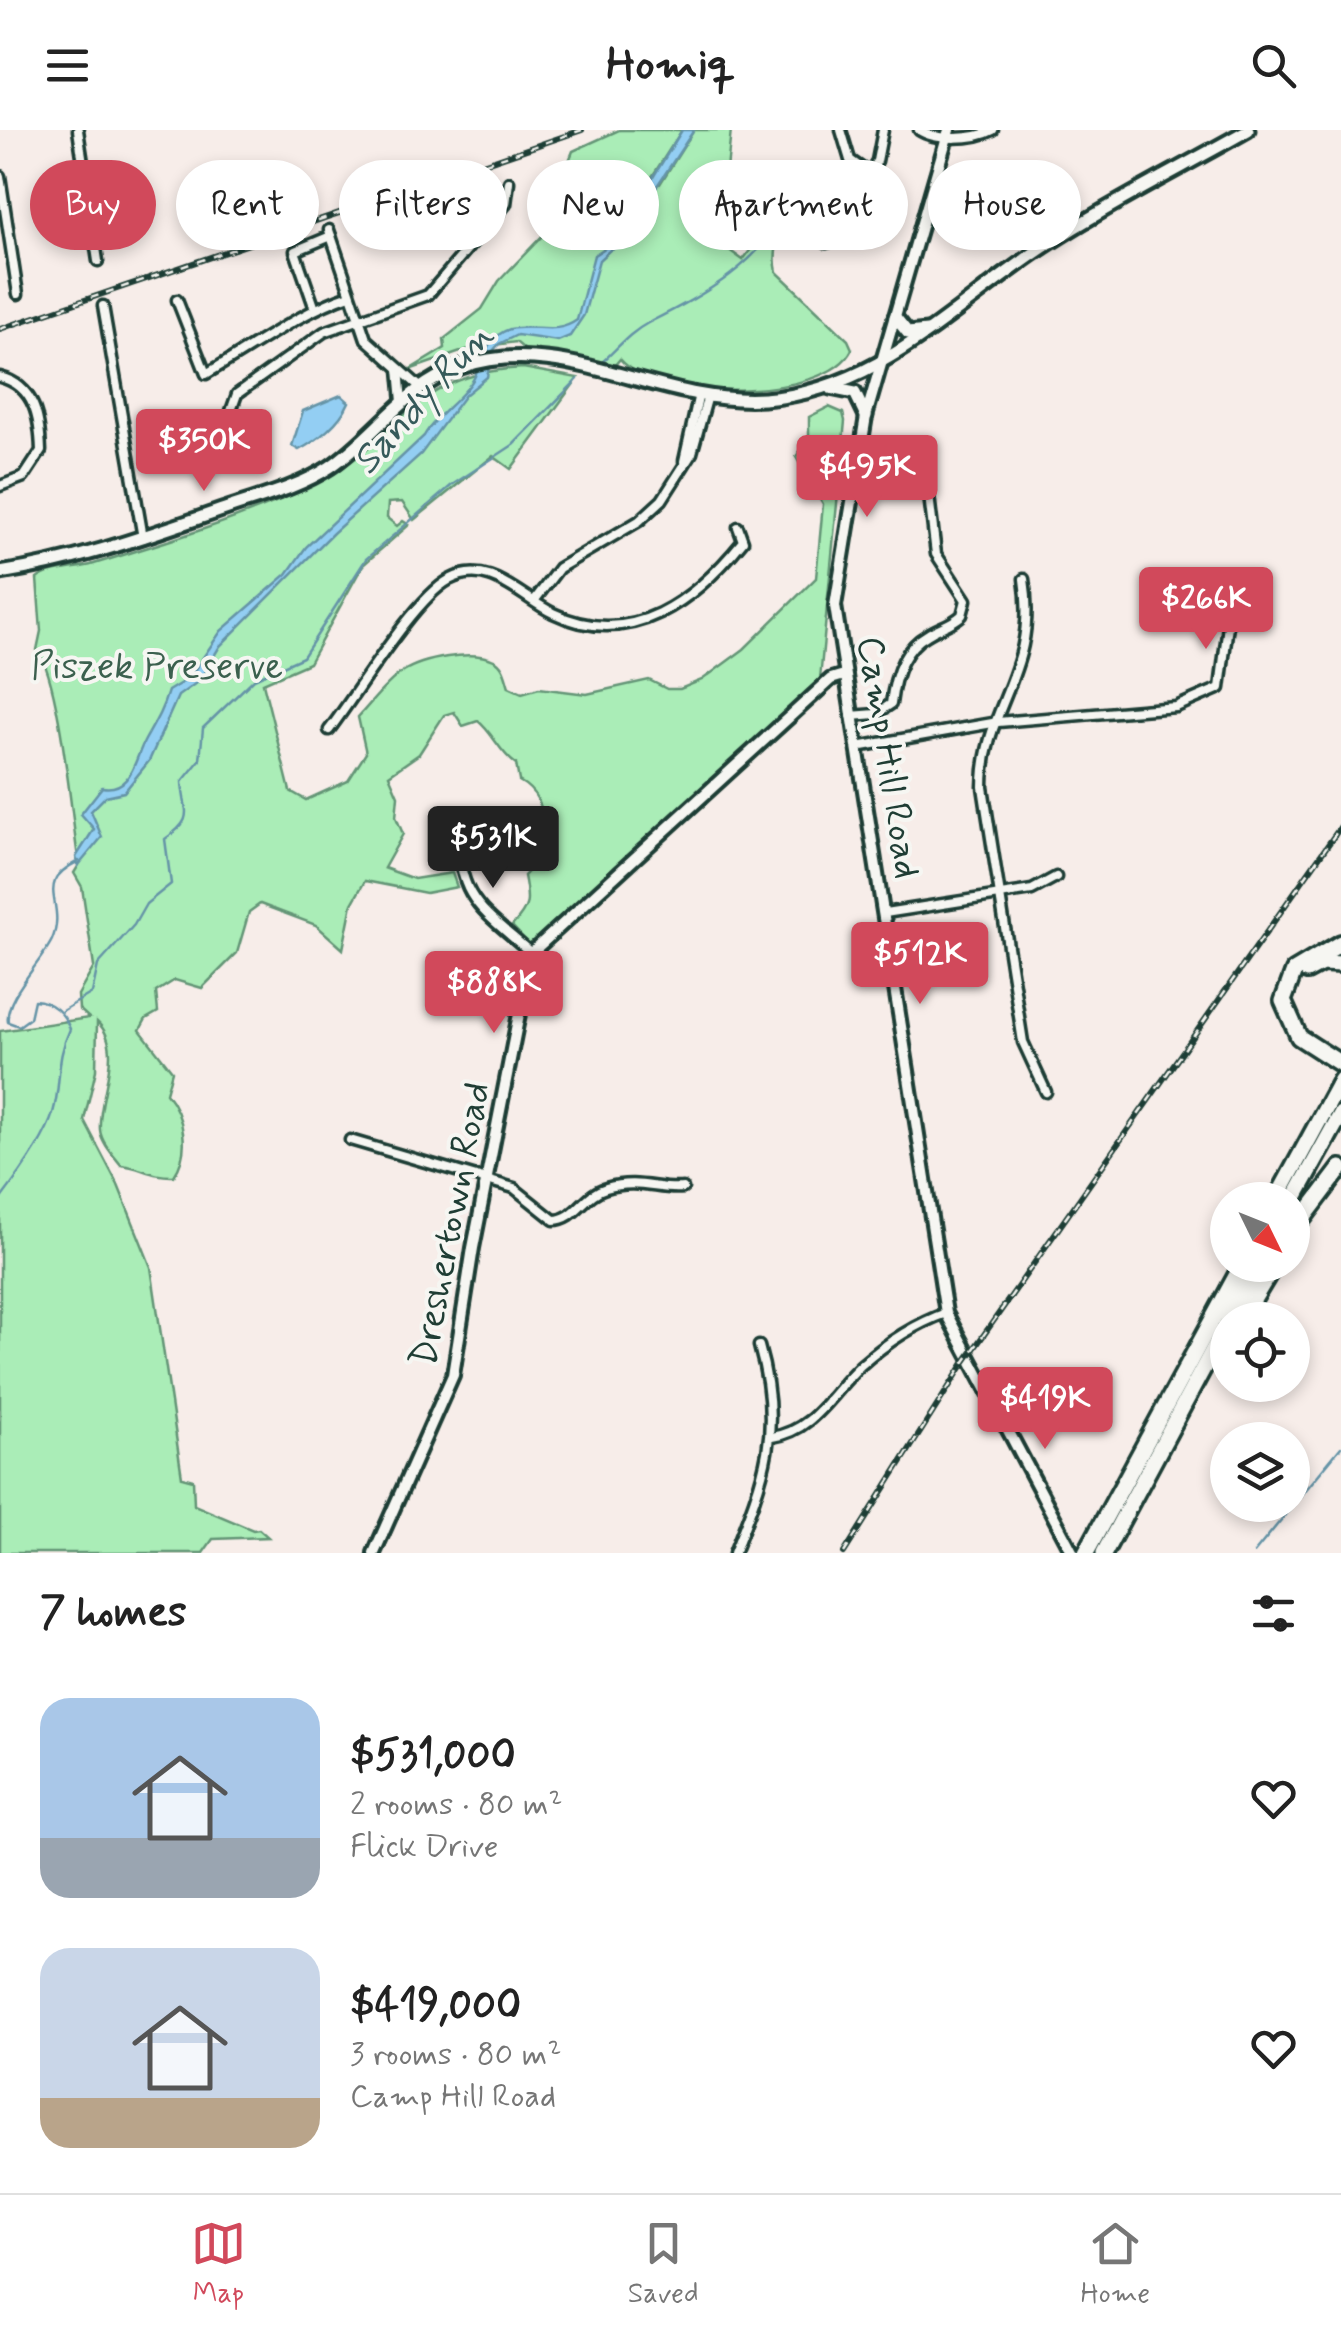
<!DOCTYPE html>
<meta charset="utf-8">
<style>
body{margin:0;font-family:Mynerve,sans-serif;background:#f2f2f2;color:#222;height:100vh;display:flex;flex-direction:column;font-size:38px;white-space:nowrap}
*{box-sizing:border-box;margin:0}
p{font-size:32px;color:#767676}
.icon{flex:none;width:55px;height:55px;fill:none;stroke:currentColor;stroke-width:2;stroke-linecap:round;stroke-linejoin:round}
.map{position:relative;height:1423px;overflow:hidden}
.panel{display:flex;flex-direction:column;background:#fff;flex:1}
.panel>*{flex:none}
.banner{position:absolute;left:30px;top:30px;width:1282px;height:90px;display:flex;gap:20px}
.needle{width:65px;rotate:133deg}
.tools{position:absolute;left:1210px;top:1052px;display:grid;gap:20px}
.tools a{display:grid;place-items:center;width:100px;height:100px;border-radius:50%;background:#fff;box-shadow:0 5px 15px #0003;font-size:50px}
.price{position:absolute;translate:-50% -85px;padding:0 22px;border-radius:10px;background:#d1495b;color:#fff;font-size:32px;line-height:65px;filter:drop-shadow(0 2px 5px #0008)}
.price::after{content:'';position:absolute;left:50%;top:60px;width:30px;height:22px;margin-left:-15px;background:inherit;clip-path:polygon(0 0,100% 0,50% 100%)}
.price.on{background:#222;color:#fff}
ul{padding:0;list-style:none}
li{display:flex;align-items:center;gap:30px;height:250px;padding:0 40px}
li span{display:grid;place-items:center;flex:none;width:280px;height:200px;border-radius:30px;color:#555}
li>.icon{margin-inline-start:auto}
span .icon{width:120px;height:120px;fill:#fffc;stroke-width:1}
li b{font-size:42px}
h2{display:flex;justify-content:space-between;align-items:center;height:120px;padding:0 40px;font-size:42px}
.tag{padding:0 35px;border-radius:45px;background:#fff;box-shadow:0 5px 15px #0003;font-size:35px;line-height:90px}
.tag.on{background:#d1495b;color:#fff}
header{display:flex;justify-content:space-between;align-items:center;height:130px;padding:0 40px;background:#fff;font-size:45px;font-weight:700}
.tabs{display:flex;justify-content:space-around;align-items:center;height:140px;border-top:2px solid #e0e0e0;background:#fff;font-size:28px;color:#767676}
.tabs a{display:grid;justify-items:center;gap:5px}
.tabs .on{color:#d1495b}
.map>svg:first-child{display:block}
.green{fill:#aaedb7;stroke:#649576;stroke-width:2.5}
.water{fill:#93cef3;stroke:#6594a7;stroke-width:2.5}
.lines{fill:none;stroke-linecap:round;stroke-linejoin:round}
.stream{stroke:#6594a7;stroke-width:2.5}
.minor-casing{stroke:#1f3d34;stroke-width:15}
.tertiary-casing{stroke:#1f3d34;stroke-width:18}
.secondary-casing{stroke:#1f3d34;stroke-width:19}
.motorway-casing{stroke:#1f3d34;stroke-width:22}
.minor{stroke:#f6f6f2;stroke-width:8}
.tertiary{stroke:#f6f6f2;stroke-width:10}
.secondary{stroke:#f6f6f2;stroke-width:11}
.motorway{stroke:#f6f6f2;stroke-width:15}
.rail-casing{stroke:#1f3d34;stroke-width:6}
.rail{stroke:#f6f6f2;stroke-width:2.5;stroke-dasharray:8;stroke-linecap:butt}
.labels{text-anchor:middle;stroke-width:8;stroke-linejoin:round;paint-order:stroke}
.park-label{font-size:38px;fill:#3b604e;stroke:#f6f6f2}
.street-label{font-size:38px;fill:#1f3d34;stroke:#f6f6f2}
.water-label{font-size:40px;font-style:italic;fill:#365a5a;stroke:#f6f6f2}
</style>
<header><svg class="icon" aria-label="menu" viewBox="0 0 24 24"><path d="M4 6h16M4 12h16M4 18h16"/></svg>Homiq<svg class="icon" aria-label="search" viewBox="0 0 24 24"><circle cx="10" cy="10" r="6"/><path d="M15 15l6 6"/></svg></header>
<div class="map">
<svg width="1341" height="1423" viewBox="0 0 1341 1423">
<rect width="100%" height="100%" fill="#f7ede9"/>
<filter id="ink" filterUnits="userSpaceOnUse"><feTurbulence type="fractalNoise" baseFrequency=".01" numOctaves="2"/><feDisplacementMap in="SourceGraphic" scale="20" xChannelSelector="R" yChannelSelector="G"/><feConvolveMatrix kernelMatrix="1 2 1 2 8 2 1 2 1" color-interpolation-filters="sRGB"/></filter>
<g filter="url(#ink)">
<g class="green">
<path d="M619 0H682L648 53 660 54 694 0H731L726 50 739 81 724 109 725 117 743 130 784 74 792 71C794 94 769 106 777 142L848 210 852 219C828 272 654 271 620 229L614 236H606L524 219 516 212 472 218 409 240 445 218 444 209 482 179 499 151 567 80 574 62 569 31 573 21Z"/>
<path d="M523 238 578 248 511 339 493 326 414 390 402 372 388 373 387 388 397 396 403 391 409 395 363 435 309 533 263 553 290 661 306 670 348 651 366 623 358 587C372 572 385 554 402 542 422 529 472 519 494 530 504 534 506 548 509 557L522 563 539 558 587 564 649 550 667 559H680L702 550 744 519 816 448 823 374 796 327 809 306V287L829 277 843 283 845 291 820 549 532 817 512 796C530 777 529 771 524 746L540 729C547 700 548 667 519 651L516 634C499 622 493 603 478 591L463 596 454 582 444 585 419 624 389 645 398 666 396 687 403 704 384 738 414 749 452 743 457 757 426 763 365 751 352 774 343 819 316 795 260 774 249 782 237 823 202 858 175 850 156 862 158 882 146 889 140 900 172 941 166 963C184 985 191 1021 174 1046 152 1047 141 1037 121 1035 114 1026 101 1012 100 1000 97 968 126 918 97 892L96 940 84 990 118 1055 151 1137 182 1347 193 1350 194 1375 253 1400 259 1399 268 1407 213 1409 203 1423H0V901L89 888 79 879 78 865 94 837 82 757 74 743 79 735C72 693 60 547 37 520L41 501 37 449C51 438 76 440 94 434 166 412 241 389 309 357 396 316 407 243 523 238Z"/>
</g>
<g class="water">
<path d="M682 0H694L649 68 632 113 611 119 599 130 584 185 570 206 558 211 517 205 499 214 492 222 487 247 465 265 421 324 333 403 220 516 199 551 178 566 149 631 124 662 106 666 91 681 102 707 78 736 76 727 94 699 81 684 102 657C132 662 134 630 145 610 155 592 162 581 168 561L189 548 221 501 287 444 306 417 424 306C437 283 463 269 474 248 482 230 487 206 510 199 534 193 555 206 577 190L594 125 622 107 636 75Z"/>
<path d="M341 265 349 272C340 293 318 310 299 320L292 316 303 281Z"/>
</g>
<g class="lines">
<g class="stream">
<path d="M600 234C616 220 629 203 648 193 709 162 757 136 791 75"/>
<path d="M62 881 92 863 98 835 134 795 146 774 171 754 165 709C196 688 184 683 182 652L200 630 203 598 254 549 303 527 366 429 452 355 513 315 578 249"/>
<path d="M0 1070C16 1049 46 1008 53 983 62 952 55 931 70 899 64 883 52 871 34 870L30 888 19 896 8 892C4 868 41 833 52 810 68 772 31 754 79 731"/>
<polyline points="1254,1423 1341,1317"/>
</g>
<g class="minor-casing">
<g id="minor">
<polyline points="78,0 98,131"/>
<polyline points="841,0 850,30 870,44"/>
<path d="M919 0C935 11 975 10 993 0"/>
<polyline points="0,46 18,164"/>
<polyline points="844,83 846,93 840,109 826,113 823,105 833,86 844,83 877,31 883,0"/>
<polyline points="329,100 366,209 420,257"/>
<path d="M177 170 206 244C251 218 304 180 350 165"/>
<polyline points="103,176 143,408"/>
<polyline points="314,176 295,121 331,106"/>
<polyline points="399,239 402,272"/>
<path d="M0 247C35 256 40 289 41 321L24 347 0 356"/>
<polyline points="231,281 237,264 324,202 428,165 506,74 509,52"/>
<polyline points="684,331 698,268"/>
<path d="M1024 449C1039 543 983 576 983 657L1023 912 1046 962"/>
<polyline points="534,471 559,438 639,391 662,370 692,323 707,269"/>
<path d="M851 586 876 584 891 574C894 548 902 519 927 505 939 497 951 495 962 485L966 470 936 424 928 357 893 332 859 322"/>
<path d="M329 600C356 565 414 469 449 450 489 428 520 467 553 483 632 521 696 469 743 411L738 397"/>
<polyline points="857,617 998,592 1176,577 1220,558 1228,495"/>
<path d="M458 697C457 769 480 778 531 823"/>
<polyline points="885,783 1032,760 1056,747"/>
<path d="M350 1010 514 1058 554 1090C576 1090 584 1064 606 1058 638 1048 659 1061 683 1058"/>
<path d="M772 1307C814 1301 831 1263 860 1236 885 1214 915 1194 946 1183"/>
<path d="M734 1423C765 1345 783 1300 759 1216"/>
</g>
</g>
<g class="tertiary-casing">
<g id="tertiary">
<polyline points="949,0 866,286 835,476 946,1183 1073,1423"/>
<polyline points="374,1423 453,1245 473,1118 531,823 831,549 844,545"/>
</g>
</g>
<g class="secondary-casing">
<g id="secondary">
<polyline points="895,187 908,203 927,201"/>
<polyline points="830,258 855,263 866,286"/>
<path d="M0 443C79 431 149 405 225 379 260 367 298 358 330 337 376 306 405 256 461 237 563 202 660 276 764 269 882 260 957 172 1051 112 1114 71 1183 37 1248 0"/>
</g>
</g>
<g class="motorway-casing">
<g id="motorway">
<polyline points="1341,813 1294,841 1283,871 1299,907 1341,934"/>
<polyline points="1307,841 1322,833 1341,834"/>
<polyline points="1276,1070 1341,950"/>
<polyline points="1292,1073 1341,984"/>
<polyline points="1292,1103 1341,1038"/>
<polyline points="1228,1190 1258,1135"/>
<polyline points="1241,1190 1274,1135"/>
<polyline points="1086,1423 1242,1135"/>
<polyline points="1104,1423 1228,1192"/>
</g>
</g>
<use href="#minor" class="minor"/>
<use href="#tertiary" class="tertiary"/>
<use href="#secondary" class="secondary"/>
<use href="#motorway" class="motorway"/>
<g class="rail-casing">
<g id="rail">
<polyline points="0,199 582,0"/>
<polyline points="844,1423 964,1233 1341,696"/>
</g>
</g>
<use href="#rail" class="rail"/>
</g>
</g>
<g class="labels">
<g class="park-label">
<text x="157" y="548">Piszek Preserve</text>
</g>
<g class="street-label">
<text transform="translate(890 627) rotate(81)" y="13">Camp Hill Road</text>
<text transform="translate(449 1094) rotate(-79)" y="13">Dreshertown Road</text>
</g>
<g class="water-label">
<text transform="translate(421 267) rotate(-48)" y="14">Sandy Run</text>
</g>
</g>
</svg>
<div class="tools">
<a><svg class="needle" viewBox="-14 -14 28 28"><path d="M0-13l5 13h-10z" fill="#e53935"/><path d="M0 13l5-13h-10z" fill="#767676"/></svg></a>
<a><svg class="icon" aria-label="locate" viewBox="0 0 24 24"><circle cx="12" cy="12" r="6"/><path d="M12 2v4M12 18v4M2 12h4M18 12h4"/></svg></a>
<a><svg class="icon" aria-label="layers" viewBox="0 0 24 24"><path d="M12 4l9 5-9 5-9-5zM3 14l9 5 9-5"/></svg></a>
</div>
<b class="price" style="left:204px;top:364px">$350K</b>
<b class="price" style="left:867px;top:390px">$495K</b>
<b class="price" style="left:1206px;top:522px">$266K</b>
<b class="price on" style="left:493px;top:761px">$531K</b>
<b class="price" style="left:920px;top:877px">$512K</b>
<b class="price" style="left:494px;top:906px">$888K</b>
<b class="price" style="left:1045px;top:1322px">$419K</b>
<div class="banner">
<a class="tag on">Buy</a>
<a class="tag">Rent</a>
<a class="tag">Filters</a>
<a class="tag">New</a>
<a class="tag">Apartment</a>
<a class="tag">House</a>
</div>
</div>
<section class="panel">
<h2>7 homes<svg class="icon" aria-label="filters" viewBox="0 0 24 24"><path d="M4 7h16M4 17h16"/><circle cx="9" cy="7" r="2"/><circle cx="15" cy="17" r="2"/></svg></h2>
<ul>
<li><span style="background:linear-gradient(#a9c7e8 70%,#9aa5b1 0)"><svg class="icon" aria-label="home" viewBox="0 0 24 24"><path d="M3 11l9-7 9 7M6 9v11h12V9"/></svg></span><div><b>$531,000</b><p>2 rooms · 80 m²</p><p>Flick Drive</p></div><svg class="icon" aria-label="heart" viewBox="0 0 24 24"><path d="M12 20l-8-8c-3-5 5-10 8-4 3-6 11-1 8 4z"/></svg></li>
<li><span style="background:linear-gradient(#c9d6e8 75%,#b9a48a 0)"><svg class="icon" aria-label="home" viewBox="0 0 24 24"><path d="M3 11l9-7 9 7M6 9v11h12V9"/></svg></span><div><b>$419,000</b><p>3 rooms · 80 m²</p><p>Camp Hill Road</p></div><svg class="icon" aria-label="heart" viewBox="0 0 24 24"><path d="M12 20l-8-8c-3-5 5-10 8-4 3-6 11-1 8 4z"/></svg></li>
</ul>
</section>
<nav class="tabs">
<a class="on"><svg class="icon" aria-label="map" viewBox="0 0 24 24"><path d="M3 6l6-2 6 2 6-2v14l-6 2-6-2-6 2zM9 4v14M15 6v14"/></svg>Map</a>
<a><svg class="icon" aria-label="saved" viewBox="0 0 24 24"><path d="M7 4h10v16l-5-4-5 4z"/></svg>Saved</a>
<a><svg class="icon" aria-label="home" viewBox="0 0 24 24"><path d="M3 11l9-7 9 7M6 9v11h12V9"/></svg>Home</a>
</nav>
